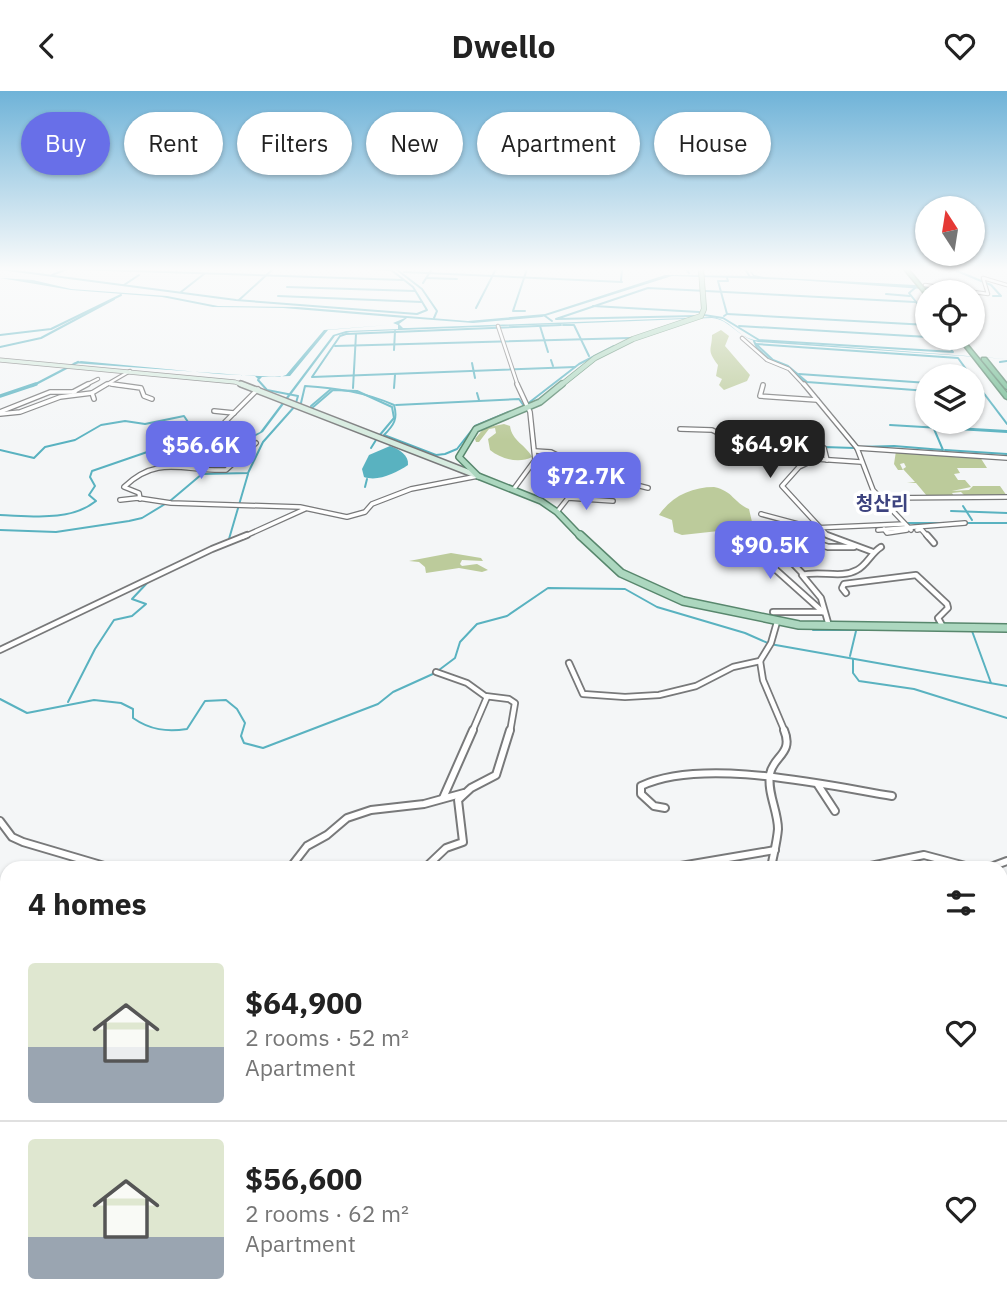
<!DOCTYPE html>
<meta charset="utf-8">
<style>
body{margin:0;font-family:"IBM Plex Sans","Noto Sans KR",sans-serif;background:#f2f2f2;color:#222;height:100vh;display:flex;flex-direction:column;font-size:26px;white-space:nowrap}
*{box-sizing:border-box;margin:0}
p{font-size:23px;color:#767676}
.icon{flex:none;width:38px;height:38px;fill:none;stroke:currentColor;stroke-width:2;stroke-linecap:round;stroke-linejoin:round}
.map{position:relative;flex:1;overflow:hidden}
.panel{position:absolute;left:0px;top:770px;width:1008px;height:450px;display:flex;flex-direction:column;background:#fff;border-radius:21px 21px 0 0;box-shadow:0 2px 5px #0004}
.panel>*{flex:none}
.top-card{position:absolute;left:21px;top:21px;width:966px;height:63px;display:flex;gap:14px}
.needle{width:46px;rotate:348deg}
.buttons{position:absolute;left:915px;top:105px;display:grid;gap:14px}
.buttons a{display:grid;place-items:center;width:70px;height:70px;border-radius:50%;background:#fff;box-shadow:0 2px 5px #0004;font-size:35px}
.price{position:absolute;translate:-50% -60px;padding:0 16px;border-radius:14px;background:#686fe8;color:#fff;font-size:23px;line-height:46px;filter:drop-shadow(0 2px 4px #0008)}
.price::after{content:'';position:absolute;left:50%;top:42px;width:21px;height:16px;margin-left:-10px;background:inherit;clip-path:polygon(0 0,100% 0,50% 100%)}
.price.on{background:#222;color:#fff}
ul{padding:0;list-style:none}
li{display:flex;align-items:center;gap:21px;height:175px;padding:0 28px}
li+li{border-top:2px solid #e0e0e0}
li span{display:grid;place-items:center;flex:none;width:196px;height:140px;border-radius:7px;color:#555}
li>.icon{margin-inline-start:auto}
span .icon{width:84px;height:84px;fill:#fffc;stroke-width:1}
li b{font-size:30px}
h2{display:flex;justify-content:space-between;align-items:center;height:84px;padding:0 28px;font-size:30px}
.pill{padding:0 24px;border-radius:32px;background:#fff;box-shadow:0 2px 5px #0004;font-size:24px;line-height:63px}
.pill.on{background:#686fe8;color:#fff}
header{display:flex;justify-content:space-between;align-items:center;height:91px;padding:0 28px;background:#fff;font-size:32px;font-weight:700}
.map>svg:first-child{display:block}
.green{fill:#bccb9b}
.water{fill:#59b2c0}
.lines{fill:none;stroke-linecap:round;stroke-linejoin:round}
.stream-far1{stroke:#59b2c0;stroke-width:2}
.stream{stroke:#59b2c0;stroke-width:2.5}
.canal-far1{stroke:#59b2c0;stroke-width:2.5}
.canal{stroke:#59b2c0;stroke-width:3.5}
.minor-far3-casing{stroke:#78797a;stroke-width:4.5}
.minor-far2-casing{stroke:#78797a;stroke-width:6}
.minor-far1-casing{stroke:#78797a;stroke-width:8}
.minor-casing{stroke:#78797a;stroke-width:10}
.secondary-far1-casing{stroke:#78797a;stroke-width:5}
.secondary-casing{stroke:#78797a;stroke-width:8}
.primary-far2-casing{stroke:#58876d;stroke-width:6}
.primary-far1-casing{stroke:#58876d;stroke-width:8}
.primary-casing{stroke:#58876d;stroke-width:10}
.motorway-casing{stroke:#58876d;stroke-width:3}
.minor-far3{stroke:#fff;stroke-width:2.5}
.minor-far2{stroke:#fff;stroke-width:3.5}
.minor-far1{stroke:#fff;stroke-width:4.5}
.minor{stroke:#fff;stroke-width:6}
.secondary-far1{stroke:#d6ebdf;stroke-width:3.5}
.secondary{stroke:#d6ebdf;stroke-width:5}
.primary-far2{stroke:#acd7bf;stroke-width:4.5}
.primary-far1{stroke:#acd7bf;stroke-width:5}
.primary{stroke:#acd7bf;stroke-width:7}
.motorway{fill:#75bc94;fill-rule:evenodd}
.labels{text-anchor:middle;stroke-width:7;stroke-linejoin:round;paint-order:stroke}
.far-quarter-label{font-size:19px;font-weight:bold;fill:#3d437f;stroke:#fff}
</style>
<header><svg class="icon" aria-label="back" viewBox="0 0 24 24"><path d="M15 5l-7 7 7 7"/></svg>Dwello<svg class="icon" aria-label="heart" viewBox="0 0 24 24"><path d="M12 20l-8-8c-3-5 5-10 8-4 3-6 11-1 8 4z"/></svg></header>
<div class="map">
<svg width="1007" height="1219" viewBox="0 0 1007 1219">
<rect width="100%" height="100%" fill="#f4f6f7"/>
<g class="green">
<path d="M721 239 729 245 725 255 750 284 747 290 724 299 719 294 722 288 716 285 718 274C706 258 712 259 712 244Z"/>
<path d="M504 333 510 335C512 350 526 354 532 366 519 373 501 368 490 359L488 348 496 342 495 337 489 338 479 351H476L475 348 484 337Z"/>
<polygon points="896,360 980,366 987,377 957,377 960,382 954,383 958,389 965,389 971,396 952,400 969,399 973,395 1000,395 1007,405 965,405 961,401 952,402 954,405 927,405 916,392 907,392 915,391 903,378 906,376 904,372 900,373 903,379 898,379 894,373"/>
<path d="M714 396C733 400 733 411 749 418L752 431 746 437 682 444 674 441 672 429 659 424C672 405 692 396 714 396Z"/>
<polygon points="451,462 481,467 483,470 462,469 460,473 462,475 477,473 488,479 482,481 459,477 426,482 425,476 419,471 409,470"/>
<polygon points="92,1213 213,1213 211,1219 83,1219"/>
</g>
<g class="water">
<path d="M749 178 754 184 764 186 915 194 965 201 796 189 672 185 542 226 473 232 407 227 399 233 403 237H408L712 226C730 228 737 245 754 249L1007 268 758 251C739 247 729 228 712 227L350 241 335 245 263 341 245 351 231 354 260 341 333 244 346 240 398 238V234L393 232 405 227 283 217 213 216 162 206 71 199 0 187 33 189 71 198 167 205 218 215 297 216 468 230 545 223 665 184 753 185Z"/>
<polygon points="388,234 328,239 290,285 262,286 259,289 255,285 73,272 81,270 219,283 280,286 286,284 324,239"/>
<path d="M390 355C399 358 409 364 408 374 396 382 378 391 364 386L362 378 369 364Z"/>
</g>
<g class="lines">
<g class="stream-far1">
<polyline points="0,178 236,209 417,223 427,219 413,196 390,178"/>
<polyline points="75,178 403,189"/>
<polyline points="371,178 390,179"/>
<polyline points="396,178 422,198 437,220 434,227"/>
<polyline points="686,178 689,182"/>
<polyline points="745,178 750,186"/>
<polyline points="957,180 991,194 1001,205 993,205"/>
<polyline points="404,181 622,191"/>
<polyline points="52,184 67,178"/>
<polyline points="427,187 457,188"/>
<polyline points="621,190 622,178"/>
<polyline points="423,192 432,178"/>
<polyline points="124,194 139,184"/>
<polyline points="287,196 415,200"/>
<polyline points="915,197 909,202 928,226"/>
<polyline points="181,201 204,183"/>
<polyline points="886,203 910,205"/>
<polyline points="278,205 422,211"/>
<polyline points="239,209 273,178"/>
<polyline points="593,215 699,221"/>
<polyline points="476,217 496,178"/>
<polyline points="525,220 513,220 527,178"/>
<polyline points="727,223 928,234"/>
<polyline points="704,224 723,227 759,249 953,261 942,247"/>
<polyline points="545,225 552,230"/>
<polyline points="695,225 556,228 648,197 915,211"/>
<polyline points="724,225 727,223 718,190 728,190 727,187"/>
<polyline points="561,234 346,243 340,245 312,286 575,276"/>
<polyline points="563,234 574,234 589,265"/>
<polyline points="540,235 548,261"/>
<polyline points="739,235 928,246"/>
<polyline points="0,244 51,238 121,204"/>
<polyline points="754,250 757,257 770,269"/>
<polyline points="335,255 630,247"/>
<polyline points="0,256 41,247 114,208"/>
<polyline points="394,259 395,240"/>
<polyline points="551,269 553,275"/>
<polyline points="1000,271 1007,270"/>
<polyline points="472,272 475,287"/>
<polyline points="796,282 804,291"/>
<polyline points="799,283 928,292"/>
<polyline points="973,288 1007,333"/>
<polyline points="353,297 356,243"/>
<polyline points="394,297 395,284"/>
<polyline points="928,300 807,291 788,275 773,269 756,253 958,267 971,285"/>
<polyline points="477,302 479,309"/>
<polyline points="973,303 985,304"/>
<polyline points="817,306 833,326"/>
<path d="M301 312 305 295C336 297 365 301 394 314 398 328 394 334 384 344L436 364 445 363 457 358 475 335 511 320"/>
<polyline points="396,314 519,308 524,315"/>
<polyline points="526,314 579,273 614,255"/>
<polyline points="311,315 331,298"/>
<polyline points="312,317 333,299 357,300 392,316 394,327 379,345"/>
<polyline points="890,334 1007,341"/>
<polyline points="956,337 1007,340"/>
<polyline points="858,356 894,355 943,359 934,338"/>
<polyline points="371,357 376,349"/>
<path d="M0 359 34 367 45 356 75 349 101 334 125 330 145 333 184 325 188 331 161 349 153 359 92 380 90 386 95 395 89 404 96 410C70 431 31 425 0 424"/>
<polyline points="945,359 1007,363"/>
<polyline points="810,365 824,356 854,357"/>
<polyline points="365,396 367,388"/>
<polyline points="963,415 972,429"/>
<polyline points="951,420 1007,422"/>
<polyline points="908,432 1007,432"/>
<polyline points="0,439 56,441 129,430 142,427 170,410 202,383 248,382 263,351 295,315 298,305 267,299 258,289"/>
<polyline points="229,448 248,383"/>
<polyline points="813,539 882,539"/>
<polyline points="972,540 991,592"/>
<polyline points="850,565 856,540"/>
<polyline points="853,568 853,582 859,590 914,598 1007,627"/>
<path d="M0 608 27 622 94 609 121 612 133 618V627C150 639 167 641 187 638L205 610 226 609 237 618 245 632 241 645 244 652 263 657 378 613 393 601 435 582 455 567 460 551 477 533 507 525 548 497 625 498 657 516 745 542 770 553 1007 595"/>
<polyline points="68,611 95,558 114,529 132,525 146,513 132,508 148,491"/>
</g>
<g class="stream">
<polyline points="1001,906 1007,902"/>
<polyline points="0,979 7,977"/>
<polyline points="1001,1005 1007,1003"/>
<polyline points="1001,1014 1007,1012"/>
<polyline points="758,1213 765,1219"/>
</g>
<polyline class="canal-far1" points="32,295 78,271"/>
<g class="canal">
<polyline points="0,305 36,293"/>
<polyline points="222,354 234,353"/>
</g>
<g class="minor-far3-casing">
<g id="minor-far3">
<polyline points="925,194 988,203 983,187 1007,194"/>
<polyline points="498,235 518,295"/>
<polyline points="742,247 767,269 789,278 805,295"/>
<polyline points="109,293 126,295"/>
<polyline points="84,295 98,288"/>
<polyline points="104,295 130,280"/>
</g>
</g>
<g class="minor-far2-casing">
<g id="minor-far2">
<polyline points="112,293 141,297 144,305 152,308"/>
<polyline points="804,293 857,357 873,399 911,439"/>
<polyline points="763,294 760,305 817,309"/>
<polyline points="73,301 88,293"/>
<polyline points="94,308 92,302 107,293"/>
<polyline points="214,320 234,322"/>
<polyline points="0,321 50,301 75,301"/>
<polyline points="0,323 20,321 60,306 92,302"/>
<polyline points="225,331 258,298"/>
<polyline points="680,338 712,339 741,353 816,368 799,376 782,395 827,444 832,446"/>
<polyline points="824,357 827,369"/>
<polyline points="857,357 1007,367"/>
<polyline points="535,360 551,361 597,384 648,397"/>
<polyline points="816,368 861,371"/>
<polyline points="513,399 535,369 530,321 517,293"/>
<polyline points="881,407 1007,406"/>
<path d="M140 408 139 402 124 396C158 363 185 381 226 379L256 352"/>
<polyline points="120,409 138,407 171,412 300,416 347,426 365,421 372,413 411,398 478,385"/>
<polyline points="557,421 568,407 613,410"/>
<polyline points="761,423 813,437 904,433"/>
<polyline points="884,438 887,442 907,439"/>
<polyline points="878,439 965,432"/>
<polyline points="917,439 921,438 928,446"/>
<polyline points="789,443 797,446"/>
<polyline points="243,446 305,418"/>
<polyline points="774,446 809,436"/>
</g>
</g>
<g class="minor-far1-casing">
<g id="minor-far1">
<polyline points="774,444 777,456 803,483"/>
<polyline points="792,444 828,456 854,456"/>
<polyline points="827,444 873,461"/>
<polyline points="927,444 934,452"/>
<polyline points="784,464 766,470 823,521"/>
<polyline points="846,502 842,497 844,493 916,484 947,513 948,517 938,527 943,536"/>
<polyline points="773,521 823,521"/>
<path d="M829 535 821 507 802 484C820 479 841 488 857 479 867 474 871 462 881 456"/>
<polyline points="0,559 212,458 247,444"/>
<polyline points="760,570 763,589 785,641"/>
<polyline points="569,572 583,603 625,606 659,604 696,595 733,576 760,570 771,552 777,531"/>
<polyline points="436,581 467,592 485,605 509,608 515,612 510,641"/>
<polyline points="472,641 487,606"/>
</g>
</g>
<g class="minor-casing">
<g id="minor">
<polyline points="818,694 835,720"/>
<polyline points="443,707 473,639"/>
<path d="M665 717 654 715 641 703V695C703 666 825 694 892 705"/>
<polyline points="0,730 12,746 23,751 111,777"/>
<polyline points="290,777 307,755 327,744 347,727 371,719 424,713 464,702"/>
<polyline points="425,777 446,757 463,751 458,709 471,697 496,684 510,639"/>
<polyline points="669,777 775,759"/>
<polyline points="762,777 770,777"/>
<path d="M771 777C773 765 777 751 778 738 778 720 767 702 770 683 773 665 794 663 784 639"/>
<polyline points="861,777 924,764 973,777"/>
<polyline points="988,777 1007,770"/>
</g>
</g>
<g class="secondary-far1-casing">
<polyline id="secondary-far1" points="0,269 235,291 246,295"/>
</g>
<g class="secondary-casing">
<polyline id="secondary" points="241,293 478,385"/>
</g>
<g class="primary-far2-casing">
<polyline id="primary-far2" points="560,295 595,267 633,248 701,225 704,218 701,178"/>
</g>
<g class="primary-far1-casing">
<polyline id="primary-far1" points="562,293 540,311 476,338 459,366 478,385 541,410 557,421 581,446"/>
</g>
<g class="primary-casing">
<polyline id="primary" points="580,444 621,482 683,510 799,534 1007,537"/>
</g>
<g class="motorway-casing">
<g id="motorway">
<polygon points="904,178 908,178 928,202 928,207"/>
<polygon points="958,247 962,247 1007,302 1007,308 1005,307"/>
<polygon points="982,267 986,267 1007,293 1007,298 1005,297 982,269"/>
<polygon points="1007,818 1007,829 1001,833 1001,822"/>
<polygon points="1007,841 1007,852 1001,855 1001,844"/>
<polygon points="7,1207 7,1213 17,1213 14,1219 0,1219 0,1211"/>
<polygon points="33,1213 55,1213 51,1219 29,1219"/>
</g>
</g>
<use href="#minor-far3" class="minor-far3"/>
<use href="#minor-far2" class="minor-far2"/>
<use href="#minor-far1" class="minor-far1"/>
<use href="#minor" class="minor"/>
<use href="#secondary-far1" class="secondary-far1"/>
<use href="#secondary" class="secondary"/>
<use href="#primary-far2" class="primary-far2"/>
<use href="#primary-far1" class="primary-far1"/>
<use href="#primary" class="primary"/>
<use href="#motorway" class="motorway"/>
</g>
<linearGradient id="sky" x2="0" y2="1"><stop stop-color="#6fb3d8"/><stop offset="0.51" stop-color="#fafbfb"/><stop offset="1" stop-color="#fafbfb" stop-opacity="0"/></linearGradient>
<rect width="1007" height="349" fill="url(#sky)"/>
<g class="labels">
<g class="far-quarter-label">
<text x="882" y="419">청산리</text>
</g>
</g>
</svg>
<div class="buttons">
<a><svg class="needle" viewBox="-14 -14 28 28"><path d="M0-13l5 13h-10z" fill="#e53935"/><path d="M0 13l5-13h-10z" fill="#767676"/></svg></a>
<a><svg class="icon" aria-label="locate" viewBox="0 0 24 24"><circle cx="12" cy="12" r="6"/><path d="M12 2v4M12 18v4M2 12h4M18 12h4"/></svg></a>
<a><svg class="icon" aria-label="layers" viewBox="0 0 24 24"><path d="M12 4l9 5-9 5-9-5zM3 14l9 5 9-5"/></svg></a>
</div>
<b class="price on" style="left:770px;top:389px">$64.9K</b>
<b class="price" style="left:201px;top:390px">$56.6K</b>
<b class="price" style="left:586px;top:421px">$72.7K</b>
<b class="price" style="left:770px;top:490px">$90.5K</b>
<div class="top-card">
<a class="pill on">Buy</a>
<a class="pill">Rent</a>
<a class="pill">Filters</a>
<a class="pill">New</a>
<a class="pill">Apartment</a>
<a class="pill">House</a>
</div>
<section class="panel">
<h2>4 homes<svg class="icon" aria-label="filters" viewBox="0 0 24 24"><path d="M4 7h16M4 17h16"/><circle cx="9" cy="7" r="2"/><circle cx="15" cy="17" r="2"/></svg></h2>
<ul>
<li><span style="background:linear-gradient(#dfe7d0 60%,#9aa5b1 0)"><svg class="icon" aria-label="home" viewBox="0 0 24 24"><path d="M3 11l9-7 9 7M6 9v11h12V9"/></svg></span><div><b>$64,900</b><p>2 rooms · 52 m²</p><p>Apartment</p></div><svg class="icon" aria-label="heart" viewBox="0 0 24 24"><path d="M12 20l-8-8c-3-5 5-10 8-4 3-6 11-1 8 4z"/></svg></li>
<li><span style="background:linear-gradient(#dfe7d0 70%,#9aa5b1 0)"><svg class="icon" aria-label="home" viewBox="0 0 24 24"><path d="M3 11l9-7 9 7M6 9v11h12V9"/></svg></span><div><b>$56,600</b><p>2 rooms · 62 m²</p><p>Apartment</p></div><svg class="icon" aria-label="heart" viewBox="0 0 24 24"><path d="M12 20l-8-8c-3-5 5-10 8-4 3-6 11-1 8 4z"/></svg></li>
</ul>
</section>
</div>
